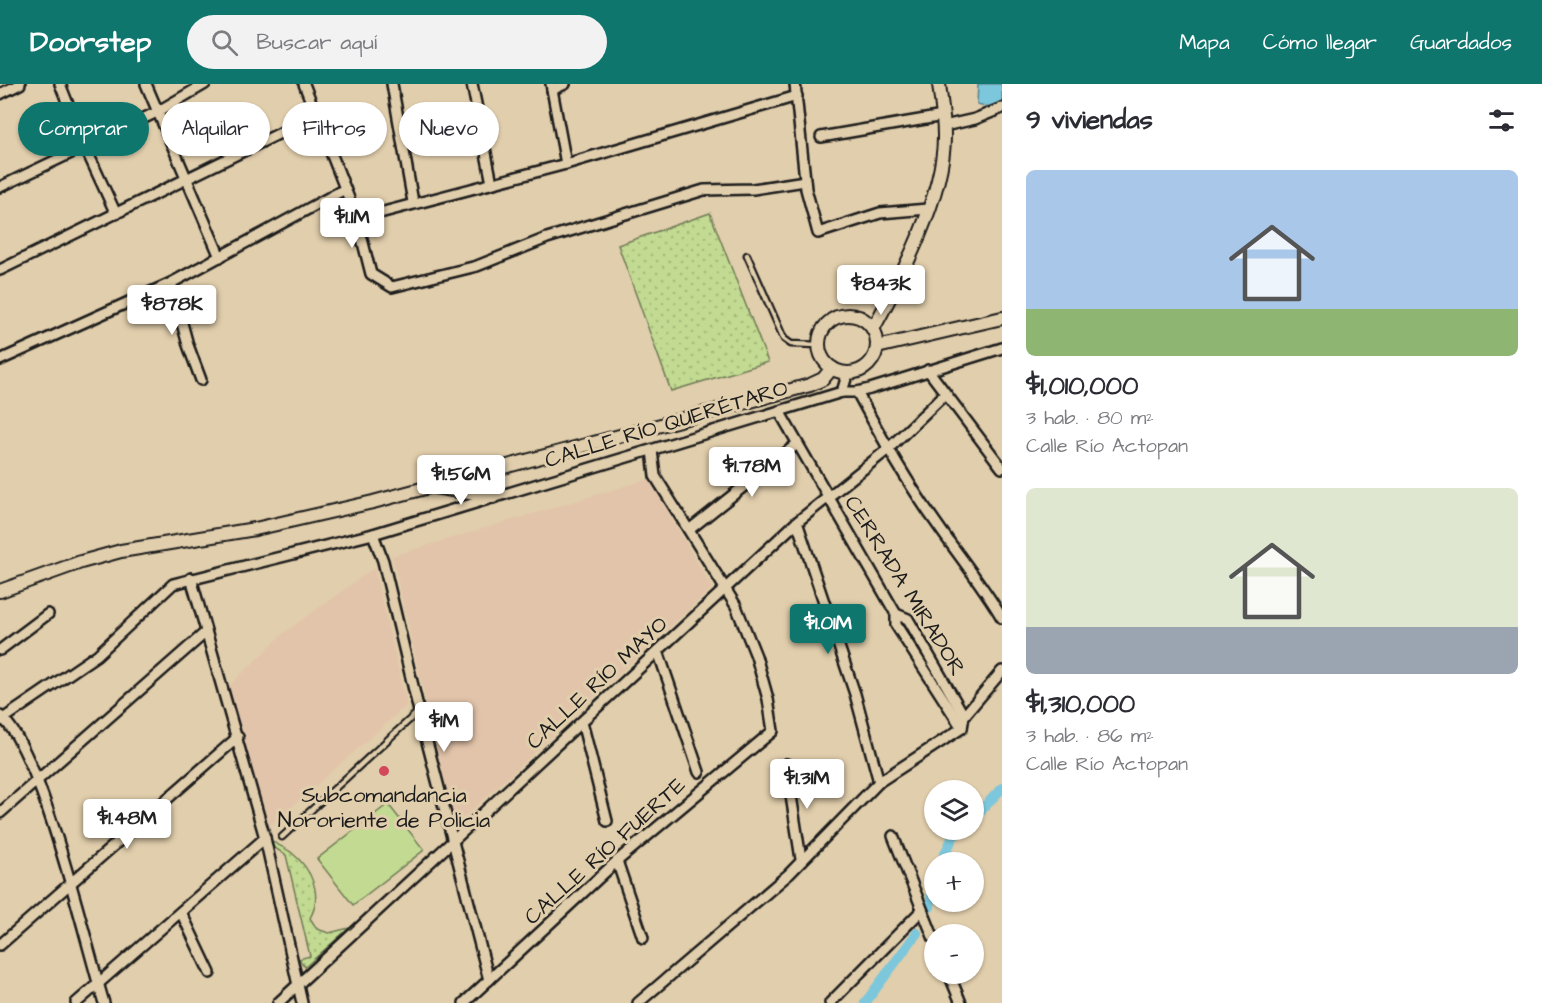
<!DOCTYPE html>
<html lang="es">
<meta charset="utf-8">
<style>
body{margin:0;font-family:"Architects Daughter",sans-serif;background:#f2f2f3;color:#2b2b33;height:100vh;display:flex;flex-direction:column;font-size:22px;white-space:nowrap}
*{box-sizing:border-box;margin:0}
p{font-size:20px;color:#7c7c81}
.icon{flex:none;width:33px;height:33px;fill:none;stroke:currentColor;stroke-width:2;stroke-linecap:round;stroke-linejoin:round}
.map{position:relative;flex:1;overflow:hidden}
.details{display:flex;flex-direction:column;background:#fff;width:540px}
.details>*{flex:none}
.top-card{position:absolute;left:18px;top:18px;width:570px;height:54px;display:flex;gap:12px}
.buttons{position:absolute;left:924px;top:696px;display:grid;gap:12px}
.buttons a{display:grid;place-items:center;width:60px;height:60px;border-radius:50%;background:#fff;box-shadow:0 2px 4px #0004;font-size:30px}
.price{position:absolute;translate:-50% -51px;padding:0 14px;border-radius:6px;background:#fff;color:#222;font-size:20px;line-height:39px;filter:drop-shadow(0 2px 3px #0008)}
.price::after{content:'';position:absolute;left:50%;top:36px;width:18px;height:14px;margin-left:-9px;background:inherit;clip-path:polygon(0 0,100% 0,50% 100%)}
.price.selected{background:#0f766e;color:#fff}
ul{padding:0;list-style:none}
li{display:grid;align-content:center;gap:12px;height:318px;padding:0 24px}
li span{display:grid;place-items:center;height:186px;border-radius:9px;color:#555}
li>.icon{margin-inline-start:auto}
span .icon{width:108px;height:108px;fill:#fffc;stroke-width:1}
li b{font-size:26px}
h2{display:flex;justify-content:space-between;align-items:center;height:72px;padding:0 24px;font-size:26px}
.pill{padding:0 21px;border-radius:27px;background:#fff;box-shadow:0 2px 4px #0004;font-size:21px;line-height:54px}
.pill.selected{background:#0f766e;color:#fff}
header{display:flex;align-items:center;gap:36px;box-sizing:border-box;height:84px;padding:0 30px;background:#0f766e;color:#fff}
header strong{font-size:28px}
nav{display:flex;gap:33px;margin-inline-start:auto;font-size:21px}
.search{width:420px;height:54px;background:#f2f2f3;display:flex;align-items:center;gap:15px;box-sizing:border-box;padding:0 21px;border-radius:33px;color:#7c7c81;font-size:22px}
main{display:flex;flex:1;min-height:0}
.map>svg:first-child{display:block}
.built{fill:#e2c4aa}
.park{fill:url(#park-dots);stroke:#6f7b56;stroke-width:1.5}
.garden{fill:#c2da91;stroke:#6f7b56;stroke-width:1.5}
.water{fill:#7cc7db;stroke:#56838f;stroke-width:1.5}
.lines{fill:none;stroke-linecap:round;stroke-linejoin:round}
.canal{stroke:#7cc7db;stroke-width:10}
.lane-casing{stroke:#1c1c1c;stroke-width:9}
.street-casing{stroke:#1c1c1c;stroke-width:14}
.secondary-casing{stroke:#1c1c1c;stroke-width:16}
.lane{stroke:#e1ceac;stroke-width:4.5}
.street{stroke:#e1ceac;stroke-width:9}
.secondary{stroke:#e1ceac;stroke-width:12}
.poi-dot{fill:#d1495b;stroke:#e1ceac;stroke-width:2}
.labels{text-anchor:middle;stroke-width:6;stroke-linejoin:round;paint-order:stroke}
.street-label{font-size:22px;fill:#1c1c1c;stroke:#e1ceac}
.poi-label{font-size:22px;fill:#1c1c1c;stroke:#e1ceac}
</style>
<header>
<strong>Doorstep</strong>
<div class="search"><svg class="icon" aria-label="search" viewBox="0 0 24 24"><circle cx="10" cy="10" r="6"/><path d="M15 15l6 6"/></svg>Buscar aquí</div>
<nav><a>Mapa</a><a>Cómo llegar</a><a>Guardados</a></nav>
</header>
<main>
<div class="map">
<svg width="1002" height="919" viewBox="0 0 1002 919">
<defs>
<pattern id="park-dots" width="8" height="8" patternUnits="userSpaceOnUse" patternTransform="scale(1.5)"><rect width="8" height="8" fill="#c2da91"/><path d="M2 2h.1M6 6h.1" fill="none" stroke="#a6ba7c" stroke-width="1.8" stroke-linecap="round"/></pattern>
</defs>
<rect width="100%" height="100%" fill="#e1ceac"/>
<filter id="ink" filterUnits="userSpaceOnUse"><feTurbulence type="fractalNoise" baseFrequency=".0167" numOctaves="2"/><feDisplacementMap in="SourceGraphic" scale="12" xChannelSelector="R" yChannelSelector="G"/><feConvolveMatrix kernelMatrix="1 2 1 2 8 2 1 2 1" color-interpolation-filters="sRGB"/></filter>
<g filter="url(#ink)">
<g class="built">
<polygon points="649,395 712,504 455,742 392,472"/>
<polygon points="374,484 407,621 270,742 240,652 228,603 285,548"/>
</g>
<g class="park">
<polygon points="710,129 768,278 671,307 618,161"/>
<path d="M267 754C275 760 286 764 292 769 312 785 323 811 310 834L317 845 329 849 349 844 305 883 299 875 310 872 286 771 270 761Z"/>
</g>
<polygon class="garden" points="388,720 424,766 353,821 317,775"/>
<polygon class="water" points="978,0 1002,0 1002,26 977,20"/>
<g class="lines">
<g class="canal">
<polyline points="974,734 1002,704"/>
<polyline points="941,778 953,753 961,746"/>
<polyline points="930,823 934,793"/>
<polyline points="865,919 917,849"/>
</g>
<g class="lane-casing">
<g id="lane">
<polyline points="747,171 784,255 791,260 819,261"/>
<polyline points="282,753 419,627"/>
</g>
</g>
<g class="street-casing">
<g id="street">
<polyline points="60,0 85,63 116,130"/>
<polyline points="146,0 220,173"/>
<polyline points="304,0 357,135 371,190 392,203 477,182 547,154 704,106 753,105 805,97"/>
<polyline points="392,0 413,118"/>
<polyline points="472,0 492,99"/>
<polyline points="551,0 566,80"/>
<polyline points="795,0 806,105 818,149 880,129 928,125"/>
<polyline points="552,6 565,0"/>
<polyline points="0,10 20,0"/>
<polyline points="944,42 975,35 1002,24"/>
<polyline points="821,53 943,32"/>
<polyline points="0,103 157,28 205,0"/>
<polyline points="357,135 566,80 797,12"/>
<polyline points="0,186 317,31"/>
<polyline points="171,199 188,261 201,296"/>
<polyline points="0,276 171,199 345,105"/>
<polyline points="928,286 1002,384"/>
<polyline points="842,308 848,288"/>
<path d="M857 308C881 353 906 397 936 439 958 471 982 500 1002 534"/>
<polyline points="779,327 896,530 908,535 964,632"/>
<polyline points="797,438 855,610 879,698"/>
<polyline points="689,446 797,360"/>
<polyline points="373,450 383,477 419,627 489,896"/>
<polyline points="191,494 265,754 302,919"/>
<polyline points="896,530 896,541 962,644"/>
<polyline points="0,566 48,530"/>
<polyline points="658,567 699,688"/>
<path d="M0 632C41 662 86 862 104 919"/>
<polyline points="0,637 97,571 173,500 373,450 842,308 857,308 870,305 1002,264"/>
<polyline points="582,638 607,737"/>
<polyline points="786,680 801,775"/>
<polyline points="0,729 206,548"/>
<polyline points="893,752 934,855"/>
<polyline points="617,777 643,854"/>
<polyline points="181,828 210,889"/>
<polyline points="0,861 238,653"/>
<polyline points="949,890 961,919"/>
<polyline points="76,919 265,754"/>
<polyline points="278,919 797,438 887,366 944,311"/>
<polyline points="464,919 617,777 773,647 768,615 756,572 736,522 655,392 652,366"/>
<polyline points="638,919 789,790 879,698 962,644 964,632 1002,587"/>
<polyline points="830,919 922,826"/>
</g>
</g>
<g class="secondary-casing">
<g id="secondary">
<circle cx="848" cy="260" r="29"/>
<path d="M873 245C901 194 945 110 944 51 944 34 941 17 939 0"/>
<polyline points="877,263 1002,234"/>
<polyline points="435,403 493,413"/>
<polyline points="0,507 81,478 121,467 255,445 373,418 810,301 823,295 832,284"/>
</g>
</g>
<use href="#lane" class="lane"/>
<use href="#street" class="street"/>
<use href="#secondary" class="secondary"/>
</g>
</g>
<circle class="poi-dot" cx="384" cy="687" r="6"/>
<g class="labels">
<g class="street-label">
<text transform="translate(666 339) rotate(-17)" y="8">CALLE RÍO QUERÉTARO</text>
<text transform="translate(906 501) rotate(58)" y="8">CERRADA MIRADOR</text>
<text transform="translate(596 598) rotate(-43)" y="8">CALLE RÍO MAYO</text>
<text transform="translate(604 766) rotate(-42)" y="8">CALLE RÍO FUERTE</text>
</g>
<g class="poi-label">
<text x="384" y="718">Subcomandancia<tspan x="384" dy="25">Nororiente de Policia</tspan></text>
</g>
</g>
</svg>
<div class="buttons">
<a><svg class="icon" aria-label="layers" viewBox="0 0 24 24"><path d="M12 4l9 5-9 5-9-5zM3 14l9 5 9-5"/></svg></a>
<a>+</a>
<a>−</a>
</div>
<b class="price" style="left:352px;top:165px">$1.1M</b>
<b class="price" style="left:881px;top:232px">$843K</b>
<b class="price" style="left:172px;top:252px">$878K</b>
<b class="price" style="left:752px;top:414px">$1.78M</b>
<b class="price" style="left:461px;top:422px">$1.56M</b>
<b class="price selected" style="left:828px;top:571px">$1.01M</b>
<b class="price" style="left:444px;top:669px">$1M</b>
<b class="price" style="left:807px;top:726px">$1.31M</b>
<b class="price" style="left:127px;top:766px">$1.48M</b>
<div class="top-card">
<a class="pill selected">Comprar</a>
<a class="pill">Alquilar</a>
<a class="pill">Filtros</a>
<a class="pill">Nuevo</a>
</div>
</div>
<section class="details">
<h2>9 viviendas<svg class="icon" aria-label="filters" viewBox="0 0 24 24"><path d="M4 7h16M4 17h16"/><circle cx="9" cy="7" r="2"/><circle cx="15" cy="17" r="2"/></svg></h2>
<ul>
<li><span style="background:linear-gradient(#a9c7e8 75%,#8fb573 0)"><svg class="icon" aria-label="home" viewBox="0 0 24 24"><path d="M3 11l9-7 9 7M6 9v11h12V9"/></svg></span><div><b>$1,010,000</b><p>3 hab. · 80 m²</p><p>Calle Río Actopan</p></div></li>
<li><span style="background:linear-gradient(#dfe7d0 75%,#9aa5b1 0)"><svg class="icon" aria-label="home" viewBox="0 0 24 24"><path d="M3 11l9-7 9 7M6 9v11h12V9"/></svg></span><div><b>$1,310,000</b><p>3 hab. · 86 m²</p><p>Calle Río Actopan</p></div></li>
</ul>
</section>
</main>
